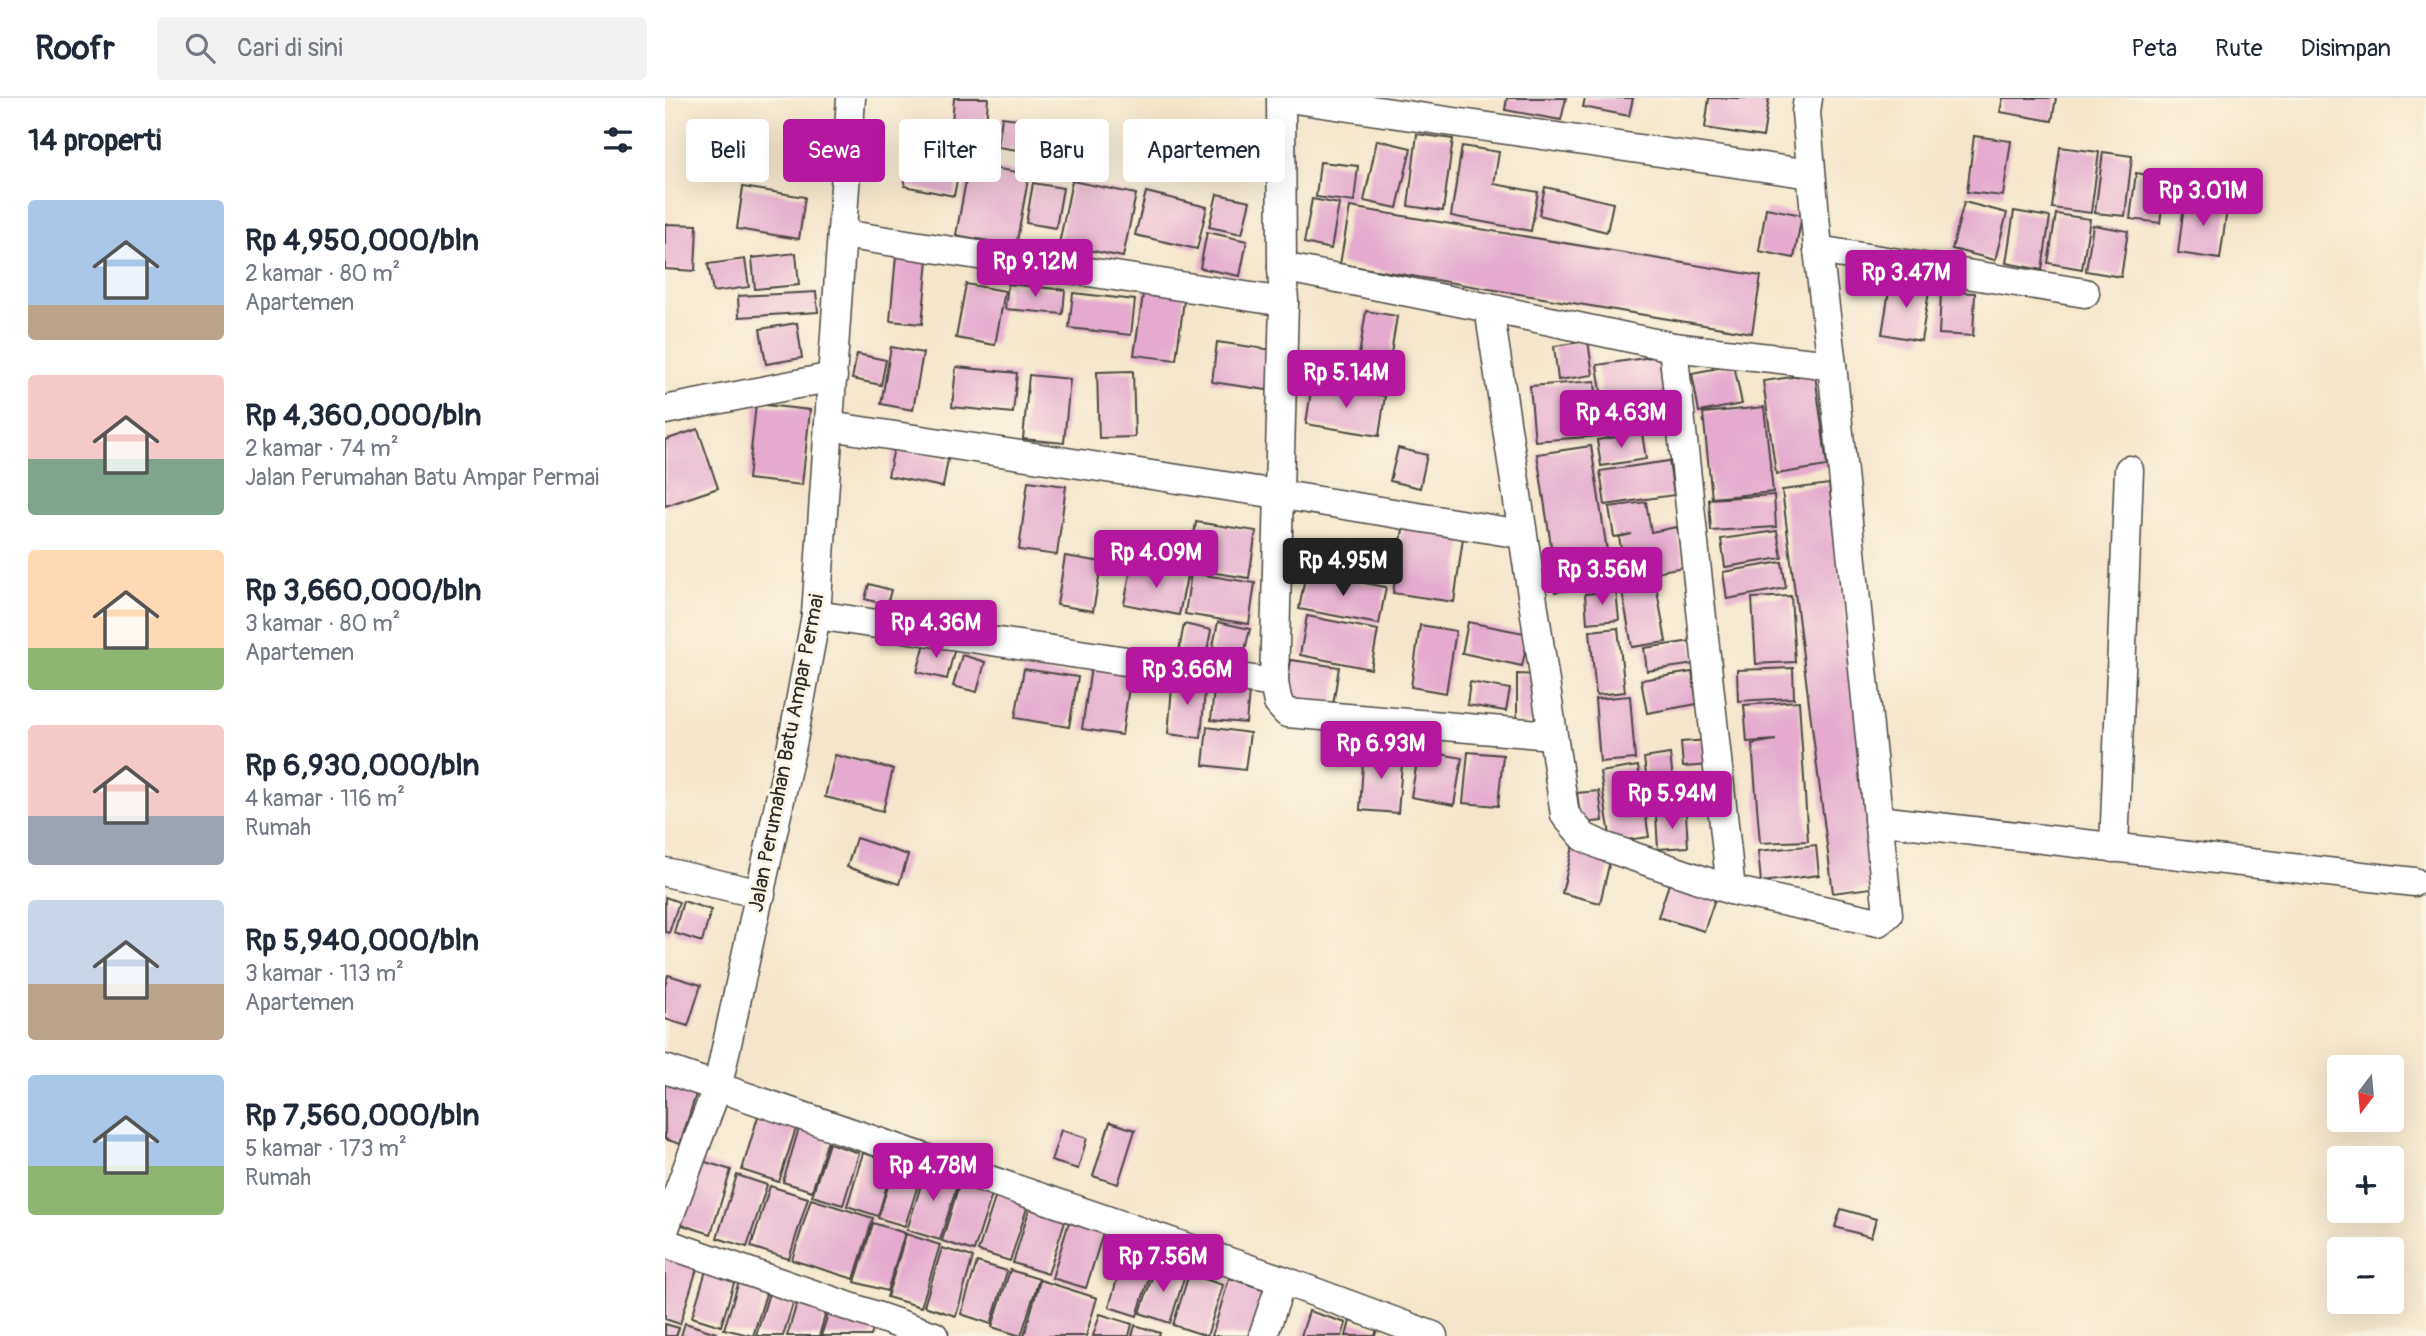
<!DOCTYPE html>
<html lang="id">
<meta charset="utf-8">
<style>
body{margin:0;font-family:Pangolin,sans-serif;background:#f2f2f3;color:#1f2937;height:100vh;display:flex;flex-direction:column;font-size:26px;white-space:nowrap}
*{box-sizing:border-box;margin:0}
p{font-size:23px;color:#747a83}
.icon{flex:none;width:38px;height:38px;fill:none;stroke:currentColor;stroke-width:2;stroke-linecap:round;stroke-linejoin:round}
.map{position:relative;flex:1;overflow:hidden}
.details{display:flex;flex-direction:column;background:#fff;width:665px}
.details>*{flex:none}
.top-card{position:absolute;left:21px;top:21px;width:665px;height:63px;display:flex;gap:14px}
.needle{width:46px;rotate:196deg}
.tools{position:absolute;left:1662px;top:957px;display:grid;gap:14px}
.tools a{display:grid;place-items:center;width:77px;height:77px;border-radius:7px;background:#fff;box-shadow:0 7px 28px #0002;font-size:35px}
.price{position:absolute;translate:-50% -60px;padding:0 16px;border-radius:7px;background:#b5179e;color:#fff;font-size:23px;line-height:46px;filter:drop-shadow(0 2px 4px #0008)}
.price::after{content:'';position:absolute;left:50%;top:42px;width:21px;height:16px;margin-left:-10px;background:inherit;clip-path:polygon(0 0,100% 0,50% 100%)}
.price.on{background:#222;color:#fff}
ul{padding:0;list-style:none}
li{display:flex;align-items:center;gap:21px;height:175px;padding:0 28px}
li span{display:grid;place-items:center;flex:none;width:196px;height:140px;border-radius:7px;color:#555}
li>.icon{margin-inline-start:auto}
span .icon{width:84px;height:84px;fill:#fffc;stroke-width:1}
li b{font-size:30px}
h2{display:flex;justify-content:space-between;align-items:center;height:84px;padding:0 28px;font-size:30px}
.tag{padding:0 24px;border-radius:7px;background:#fff;box-shadow:0 7px 28px #0002;font-size:24px;line-height:63px}
.tag.on{background:#b5179e;color:#fff}
header{display:flex;align-items:center;gap:42px;box-sizing:border-box;height:98px;padding:0 35px;background:#fff;border-bottom:2px solid #e0e1e3}
header strong{font-size:33px}
nav{display:flex;gap:38px;margin-inline-start:auto;font-size:24px}
.search{width:490px;height:63px;background:#f2f2f3;display:flex;align-items:center;gap:18px;box-sizing:border-box;padding:0 24px;border-radius:7px;color:#747a83;font-size:26px}
main{display:flex;flex:1;min-height:0}
.map>svg:first-child{display:block}
.building{fill:#e5aace}
.lines{fill:none;stroke-linecap:round;stroke-linejoin:round}
.minor-casing{stroke:#494743;stroke-width:31}
.minor{stroke:#fff;stroke-width:28}
.labels{text-anchor:middle;stroke-width:6;stroke-linejoin:round;paint-order:stroke}
.street-label{font-size:21px;fill:#2b2b2b;stroke:#fcf5e5}
</style>
<header>
<strong>Roofr</strong>
<div class="search"><svg class="icon" aria-label="search" viewBox="0 0 24 24"><circle cx="10" cy="10" r="6"/><path d="M15 15l6 6"/></svg>Cari di sini</div>
<nav><a>Peta</a><a>Rute</a><a>Disimpan</a></nav>
</header>
<main>
<section class="details">
<h2>14 properti<svg class="icon" aria-label="filters" viewBox="0 0 24 24"><path d="M4 7h16M4 17h16"/><circle cx="9" cy="7" r="2"/><circle cx="15" cy="17" r="2"/></svg></h2>
<ul>
<li><span style="background:linear-gradient(#a9c7e8 75%,#b9a48a 0)"><svg class="icon" aria-label="home" viewBox="0 0 24 24"><path d="M3 11l9-7 9 7M6 9v11h12V9"/></svg></span><div><b>Rp 4,950,000/bln</b><p>2 kamar · 80 m²</p><p>Apartemen</p></div></li>
<li><span style="background:linear-gradient(#f6c9c9 60%,#7fa58c 0)"><svg class="icon" aria-label="home" viewBox="0 0 24 24"><path d="M3 11l9-7 9 7M6 9v11h12V9"/></svg></span><div><b>Rp 4,360,000/bln</b><p>2 kamar · 74 m²</p><p>Jalan Perumahan Batu Ampar Permai</p></div></li>
<li><span style="background:linear-gradient(#ffd9b3 70%,#8fb573 0)"><svg class="icon" aria-label="home" viewBox="0 0 24 24"><path d="M3 11l9-7 9 7M6 9v11h12V9"/></svg></span><div><b>Rp 3,660,000/bln</b><p>3 kamar · 80 m²</p><p>Apartemen</p></div></li>
<li><span style="background:linear-gradient(#f6c9c9 65%,#9aa5b1 0)"><svg class="icon" aria-label="home" viewBox="0 0 24 24"><path d="M3 11l9-7 9 7M6 9v11h12V9"/></svg></span><div><b>Rp 6,930,000/bln</b><p>4 kamar · 116 m²</p><p>Rumah</p></div></li>
<li><span style="background:linear-gradient(#c9d6e8 60%,#b9a48a 0)"><svg class="icon" aria-label="home" viewBox="0 0 24 24"><path d="M3 11l9-7 9 7M6 9v11h12V9"/></svg></span><div><b>Rp 5,940,000/bln</b><p>3 kamar · 113 m²</p><p>Apartemen</p></div></li>
<li><span style="background:linear-gradient(#a9c7e8 65%,#8fb573 0)"><svg class="icon" aria-label="home" viewBox="0 0 24 24"><path d="M3 11l9-7 9 7M6 9v11h12V9"/></svg></span><div><b>Rp 7,560,000/bln</b><p>5 kamar · 173 m²</p><p>Rumah</p></div></li>
</ul>
</section>
<div class="map">
<svg width="1761" height="1238" viewBox="0 0 1761 1238">
<rect width="100%" height="100%" fill="#fcf5e5"/>
<filter id="ink" filterUnits="userSpaceOnUse"><feTurbulence type="fractalNoise" baseFrequency=".0143" numOctaves="2"/><feDisplacementMap in="SourceGraphic" scale="14" xChannelSelector="R" yChannelSelector="G"/><feConvolveMatrix kernelMatrix="1 2 1 2 8 2 1 2 1" color-interpolation-filters="sRGB"/></filter>
<filter id="wash" filterUnits="userSpaceOnUse"><feTurbulence type="fractalNoise" baseFrequency=".00686" numOctaves="4" result="noise"/><feDisplacementMap in="SourceGraphic" scale="28" xChannelSelector="R" yChannelSelector="G"/><feGaussianBlur stdDeviation="1.57" result="paint"/><feColorMatrix in="noise" values="0 0 0 0 0 0 0 0 0 0 0 0 0 0 0 0 0 1.4 0 .05"/><feComposite in="paint" operator="in"/></filter>
<g filter="url(#wash)">
<rect width="100%" height="100%" fill="#f4e6cb"/>
<g id="blocks">
<g class="building">
<polygon points="289,0 323,0 319,54 285,51"/>
<polygon points="842,0 901,0 896,22 840,12"/>
<polygon points="920,0 968,0 964,18 918,9"/>
<polygon points="1044,0 1104,0 1098,39 1040,30"/>
<polygon points="1338,0 1391,0 1387,23 1335,14"/>
<polygon points="337,19 370,23 366,54 333,49"/>
<polygon points="264,34 280,34 280,50 264,49"/>
<polygon points="752,36 788,41 778,113 743,108"/>
<polygon points="1309,38 1346,43 1338,98 1302,94"/>
<polygon points="712,42 746,50 732,110 699,103"/>
<polygon points="797,48 834,54 829,86 873,94 866,133 786,118"/>
<polygon points="1395,49 1434,54 1426,115 1387,110"/>
<polygon points="246,53 296,62 289,98 239,88"/>
<polygon points="1438,54 1467,58 1460,118 1430,115"/>
<polygon points="655,64 693,68 689,104 651,99"/>
<polygon points="304,66 364,76 351,148 291,137"/>
<polygon points="1471,75 1501,80 1495,125 1465,121"/>
<polygon points="407,83 471,96 458,159 394,146"/>
<polygon points="368,85 398,90 391,130 361,125"/>
<polygon points="78,89 140,99 134,141 72,131"/>
<polygon points="880,89 948,105 942,134 874,117"/>
<polygon points="481,94 542,109 532,151 470,137"/>
<polygon points="552,96 585,103 577,136 544,129"/>
<polygon points="1520,99 1563,104 1555,161 1513,155"/>
<polygon points="647,101 674,106 666,151 639,145"/>
<polygon points="1299,104 1342,115 1330,162 1287,151"/>
<polygon points="685,109 1096,178 1087,235 675,166"/>
<polygon points="1101,110 1137,117 1129,160 1094,153"/>
<polygon points="1349,113 1385,119 1377,172 1341,165"/>
<polygon points="1391,116 1425,121 1417,171 1383,165"/>
<polygon points="0,126 32,127 30,173 0,171"/>
<polygon points="1428,127 1463,133 1456,179 1421,173"/>
<polygon points="542,134 582,143 575,178 535,170"/>
<polygon points="131,155 134,187 90,191 87,160"/>
<polygon points="231,158 263,161 257,226 225,223"/>
<polygon points="80,161 84,189 48,194 43,166"/>
<polygon points="1226,181 1265,187 1256,243 1217,236"/>
<polygon points="301,186 340,193 330,247 291,240"/>
<polygon points="343,186 400,192 398,216 340,211"/>
<polygon points="479,190 520,195 511,262 469,257"/>
<polygon points="151,194 153,214 74,219 73,198"/>
<polygon points="1276,194 1310,195 1308,238 1274,236"/>
<polygon points="408,195 470,202 466,237 404,230"/>
<polygon points="701,213 732,218 724,268 693,264"/>
<polygon points="132,225 137,260 101,266 95,231"/>
<polygon points="923,243 928,277 893,282 889,248"/>
<polygon points="552,244 608,252 602,292 547,284"/>
<polygon points="226,249 258,255 248,312 216,306"/>
<polygon points="192,256 221,262 216,287 187,281"/>
<polygon points="994,258 1004,324 942,333 932,267"/>
<polygon points="1069,267 1077,306 1034,314 1027,275"/>
<polygon points="291,269 352,275 348,315 287,309"/>
<polygon points="468,273 470,339 434,340 432,274"/>
<polygon points="1150,276 1162,368 1111,376 1098,283"/>
<polygon points="364,277 405,281 399,345 358,341"/>
<polygon points="930,283 934,338 870,343 865,288"/>
<polygon points="647,286 720,298 714,338 641,326"/>
<polygon points="91,306 145,312 137,387 83,381"/>
<polygon points="1099,309 1108,394 1047,400 1038,315"/>
<polygon points="33,331 53,390 0,408 0,342"/>
<polygon points="977,335 981,361 936,368 932,342"/>
<polygon points="926,348 942,453 888,461 872,356"/>
<polygon points="229,350 283,361 278,389 223,378"/>
<polygon points="733,350 762,357 755,390 725,383"/>
<polygon points="1004,363 1009,397 940,407 935,373"/>
<polygon points="363,383 401,388 392,457 354,452"/>
<polygon points="1164,386 1214,789 1168,795 1117,392"/>
<polygon points="1109,397 1111,429 1046,433 1044,401"/>
<polygon points="981,404 986,434 1012,429 1019,469 961,479 954,439 967,436 949,439 944,409"/>
<polygon points="531,424 591,433 584,480 524,471"/>
<polygon points="738,431 798,440 789,504 728,495"/>
<polygon points="1112,433 1117,460 1060,469 1056,441"/>
<polygon points="400,458 437,464 428,513 392,507"/>
<polygon points="945,459 948,488 890,494 887,465"/>
<polygon points="1117,464 1121,490 1062,501 1058,474"/>
<polygon points="467,467 522,478 514,517 459,506"/>
<polygon points="641,474 721,489 714,526 634,511"/>
<polygon points="526,475 590,485 584,526 520,516"/>
<polygon points="990,481 1001,544 967,549 956,487"/>
<polygon points="204,486 226,492 222,507 200,501"/>
<polygon points="951,493 954,522 922,525 920,496"/>
<polygon points="1126,498 1130,564 1091,566 1087,500"/>
<polygon points="642,518 713,532 706,571 635,557"/>
<polygon points="553,524 585,531 578,560 547,553"/>
<polygon points="803,524 864,536 857,568 797,555"/>
<polygon points="519,526 546,532 540,563 513,558"/>
<polygon points="755,527 791,533 781,595 746,589"/>
<polygon points="953,530 960,594 931,597 925,533"/>
<polygon points="261,542 290,549 282,581 252,574"/>
<polygon points="1027,543 1030,566 982,573 979,550"/>
<polygon points="297,557 320,564 312,594 288,588"/>
<polygon points="427,562 467,568 457,637 417,631"/>
<polygon points="626,562 674,569 668,607 620,600"/>
<polygon points="1128,570 1129,600 1073,603 1072,572"/>
<polygon points="359,571 413,579 404,629 350,620"/>
<polygon points="1027,574 1032,606 982,615 976,582"/>
<polygon points="852,576 875,577 874,625 852,625"/>
<polygon points="508,578 541,580 536,640 503,636"/>
<polygon points="550,581 585,584 581,625 546,622"/>
<polygon points="805,584 845,591 841,613 802,607"/>
<polygon points="965,598 970,661 935,664 930,601"/>
<polygon points="1134,603 1143,743 1095,745 1087,646 1111,642 1082,644 1079,607"/>
<polygon points="542,629 585,635 580,672 538,667"/>
<polygon points="1044,642 1045,667 1018,669 1016,644"/>
<polygon points="699,650 738,654 733,715 695,712"/>
<polygon points="754,652 797,660 789,707 746,699"/>
<polygon points="803,654 838,657 833,708 798,705"/>
<polygon points="1005,656 1008,682 982,684 979,660"/>
<polygon points="170,657 228,671 218,713 160,699"/>
<polygon points="973,668 984,739 946,744 935,674"/>
<polygon points="1043,684 1045,710 987,714 985,688"/>
<polygon points="934,693 938,723 916,725 912,695"/>
<polygon points="1021,715 1023,749 993,751 991,717"/>
<polygon points="191,740 243,757 234,786 182,769"/>
<polygon points="1151,747 1154,777 1096,784 1093,753"/>
<polygon points="908,749 946,759 935,805 897,795"/>
<polygon points="1006,780 1052,795 1039,833 993,819"/>
<polygon points="0,799 14,804 4,835 0,834"/>
<polygon points="18,803 46,812 37,844 9,835"/>
<polygon points="3,877 36,887 23,928 0,921 0,887"/>
<polygon points="0,984 33,990 15,1046 0,1041"/>
<polygon points="94,1015 132,1027 114,1084 77,1072"/>
<polygon points="445,1024 470,1032 453,1086 428,1078"/>
<polygon points="134,1030 164,1039 147,1093 118,1084"/>
<polygon points="396,1032 422,1040 413,1071 386,1063"/>
<polygon points="164,1045 194,1055 178,1107 147,1098"/>
<polygon points="198,1055 229,1064 213,1118 182,1108"/>
<polygon points="232,1060 259,1068 240,1128 213,1120"/>
<polygon points="31,1061 66,1072 46,1136 11,1125"/>
<polygon points="262,1068 295,1078 275,1142 242,1132"/>
<polygon points="72,1077 102,1087 82,1149 52,1140"/>
<polygon points="296,1080 329,1090 309,1153 277,1143"/>
<polygon points="105,1088 143,1100 124,1161 86,1149"/>
<polygon points="332,1094 364,1104 345,1163 313,1153"/>
<polygon points="146,1101 208,1120 189,1181 127,1162"/>
<polygon points="365,1109 401,1120 383,1176 348,1165"/>
<polygon points="1176,1111 1211,1121 1206,1139 1170,1129"/>
<polygon points="404,1124 438,1135 421,1190 387,1180"/>
<polygon points="208,1125 240,1135 222,1193 190,1184"/>
<polygon points="241,1136 275,1147 256,1209 222,1199"/>
<polygon points="0,1150 35,1161 15,1226 0,1221"/>
<polygon points="277,1150 308,1159 291,1218 259,1208"/>
<polygon points="459,1157 488,1166 472,1218 444,1209"/>
<polygon points="312,1164 342,1173 326,1226 296,1216"/>
<polygon points="43,1166 72,1175 56,1228 27,1219"/>
<polygon points="491,1167 520,1177 505,1225 475,1215"/>
<polygon points="345,1172 374,1181 356,1238 327,1229"/>
<polygon points="524,1176 558,1187 542,1238 508,1227"/>
<polygon points="76,1177 104,1186 88,1238 59,1231"/>
<polygon points="564,1180 604,1193 590,1238 547,1238"/>
<polygon points="375,1182 432,1200 421,1238 359,1238"/>
<polygon points="107,1185 132,1192 118,1238 91,1238"/>
<polygon points="135,1195 164,1204 154,1238 122,1238"/>
<polygon points="165,1210 210,1224 206,1238 156,1238"/>
<polygon points="644,1213 681,1225 677,1238 636,1238"/>
<polygon points="435,1216 467,1226 464,1238 428,1238"/>
<polygon points="685,1223 712,1231 710,1238 681,1238"/>
<polygon points="20,1225 51,1235 50,1238 16,1238"/>
<polygon points="0,1226 14,1230 11,1238 0,1238"/>
<polygon points="470,1227 495,1235 494,1238 467,1238"/>
</g>
</g>
</g>
<g filter="url(#ink)">
<use href="#blocks" fill-opacity="0" stroke="#494743" stroke-width="2"/>
<g class="lines">
<g class="minor-casing">
<g id="minor">
<polyline points="623,0 1146,76"/>
<polyline points="177,136 619,204"/>
<polyline points="1153,152 1420,195"/>
<polyline points="617,169 824,210 1008,249 1167,267"/>
<polyline points="824,210 900,717 919,739 938,748 1066,792 1213,824 1223,816 1167,267 1153,152 1141,14 1143,0"/>
<polyline points="1008,249 1066,792"/>
<polyline points="0,312 168,279"/>
<polyline points="164,328 612,396 856,436"/>
<polyline points="151,517 609,585 619,204 617,169 616,0"/>
<polyline points="609,585 613,605 622,615 887,637"/>
<polyline points="1213,722 1749,784"/>
<polyline points="1449,750 1464,372"/>
<polyline points="0,774 96,796"/>
<polyline points="0,971 617,1182 768,1238"/>
<polyline points="0,1130 53,987 128,642 151,517 186,0"/>
<polyline points="0,1145 269,1238"/>
<polyline points="598,1238 617,1182"/>
</g>
</g>
<use href="#minor" class="minor"/>
</g>
</g>
<g class="labels">
<g class="street-label">
<text transform="translate(121 655) rotate(-79)" y="7">Jalan Perumahan Batu Ampar Permai</text>
</g>
</g>
</svg>
<div class="tools">
<a><svg class="needle" viewBox="-14 -14 28 28"><path d="M0-13l5 13h-10z" fill="#e53935"/><path d="M0 13l5-13h-10z" fill="#747a83"/></svg></a>
<a>+</a>
<a>−</a>
</div>
<b class="price" style="left:1538px;top:130px">Rp 3.01M</b>
<b class="price" style="left:370px;top:201px">Rp 9.12M</b>
<b class="price" style="left:1241px;top:212px">Rp 3.47M</b>
<b class="price" style="left:681px;top:312px">Rp 5.14M</b>
<b class="price" style="left:956px;top:352px">Rp 4.63M</b>
<b class="price" style="left:491px;top:492px">Rp 4.09M</b>
<b class="price on" style="left:678px;top:500px">Rp 4.95M</b>
<b class="price" style="left:937px;top:509px">Rp 3.56M</b>
<b class="price" style="left:271px;top:562px">Rp 4.36M</b>
<b class="price" style="left:522px;top:609px">Rp 3.66M</b>
<b class="price" style="left:716px;top:683px">Rp 6.93M</b>
<b class="price" style="left:1007px;top:733px">Rp 5.94M</b>
<b class="price" style="left:268px;top:1105px">Rp 4.78M</b>
<b class="price" style="left:498px;top:1196px">Rp 7.56M</b>
<div class="top-card">
<a class="tag">Beli</a>
<a class="tag on">Sewa</a>
<a class="tag">Filter</a>
<a class="tag">Baru</a>
<a class="tag">Apartemen</a>
</div>
</div>
</main>
